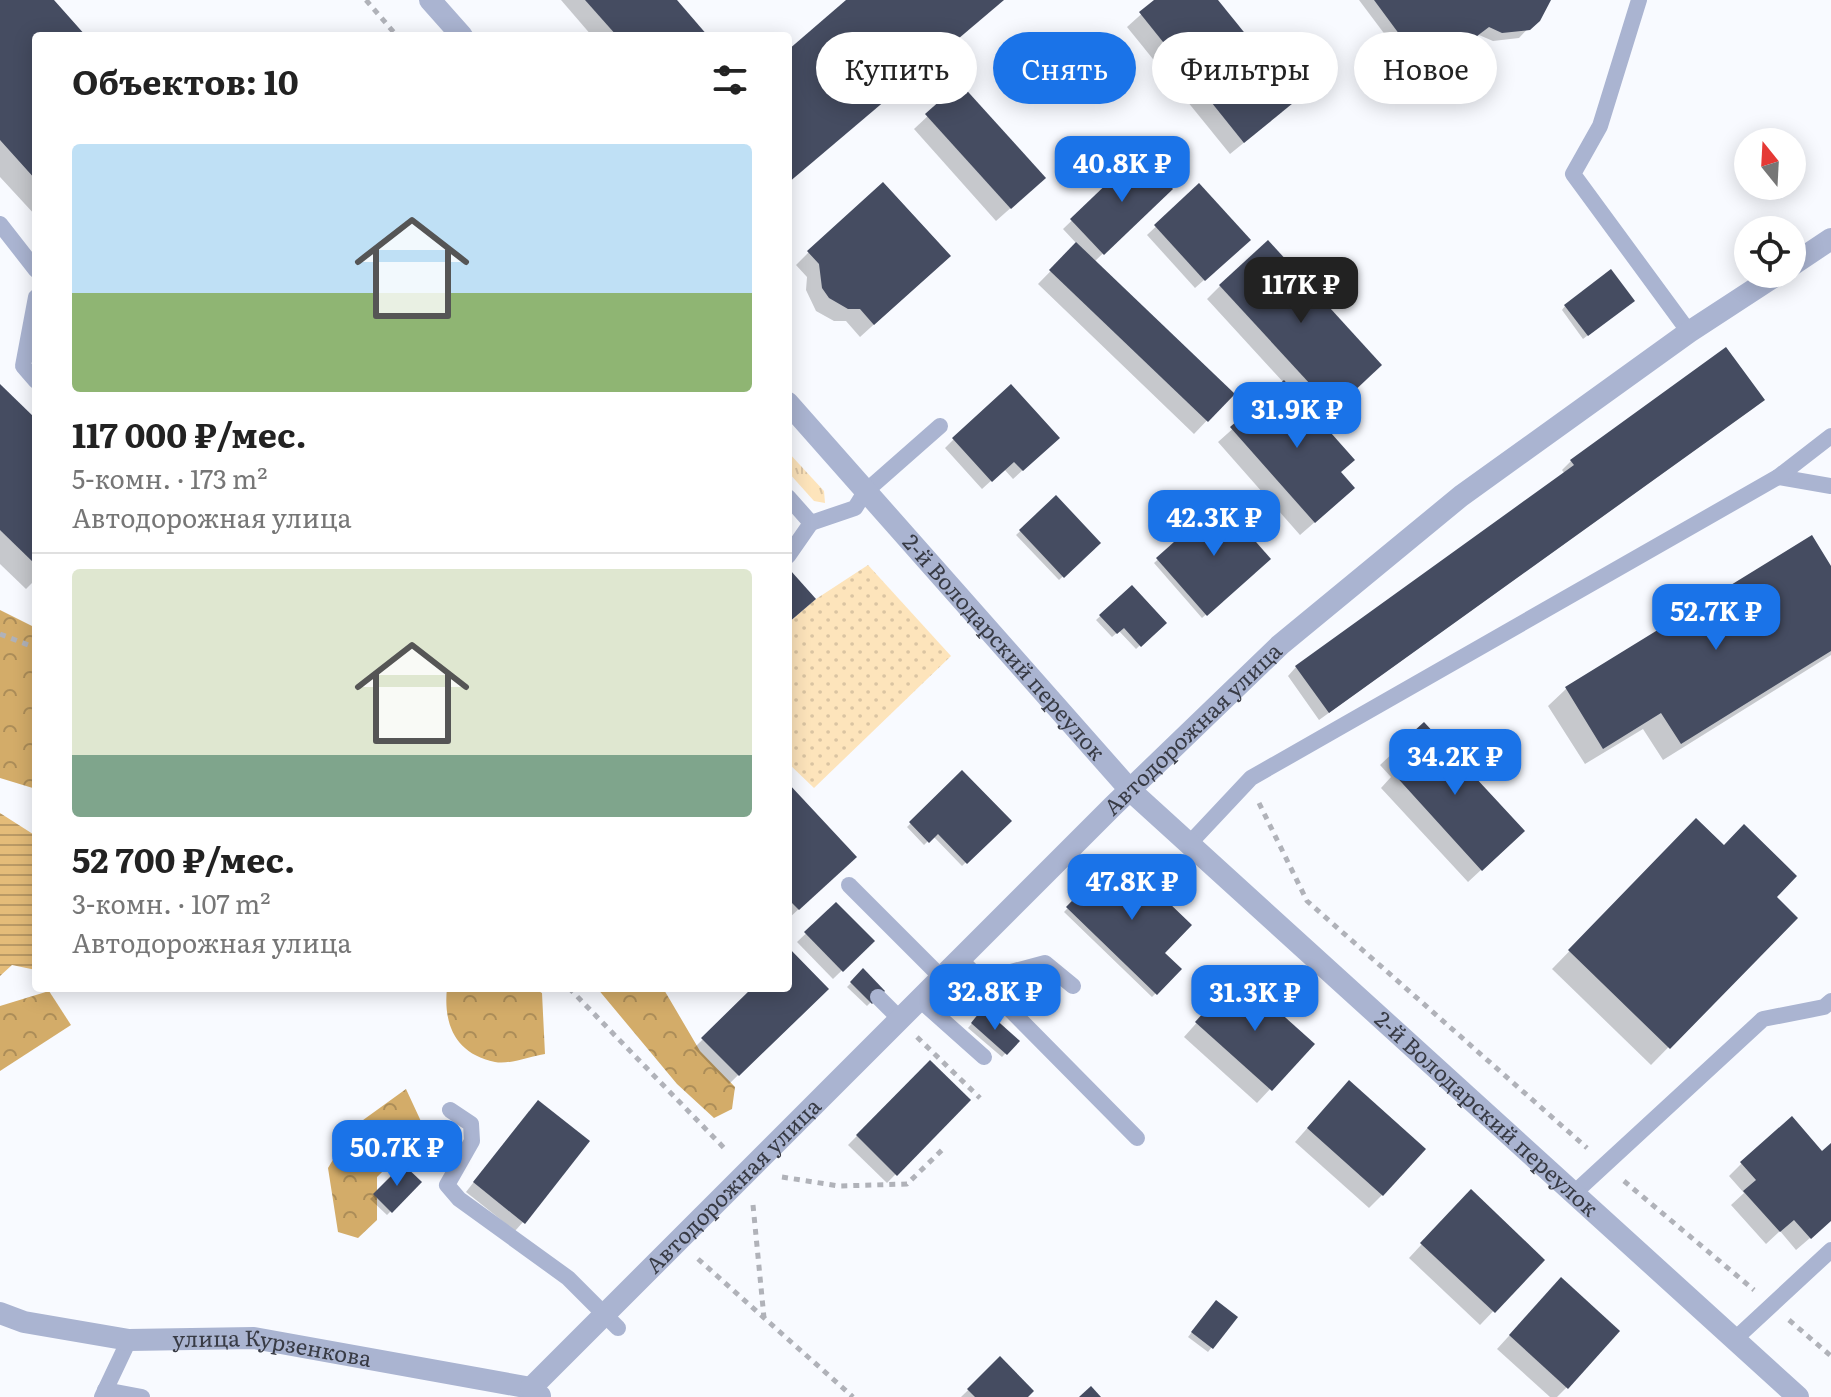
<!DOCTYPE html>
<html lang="ru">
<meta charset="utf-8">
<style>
body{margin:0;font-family:Literata,serif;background:#f6f6f6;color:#222;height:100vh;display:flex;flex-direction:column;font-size:30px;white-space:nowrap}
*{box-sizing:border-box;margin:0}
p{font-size:26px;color:#767676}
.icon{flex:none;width:44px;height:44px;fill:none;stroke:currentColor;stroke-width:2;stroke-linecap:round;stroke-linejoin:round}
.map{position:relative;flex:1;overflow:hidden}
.sheet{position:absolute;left:32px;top:32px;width:760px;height:960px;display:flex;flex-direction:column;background:#fff;border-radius:8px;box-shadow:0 4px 20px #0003}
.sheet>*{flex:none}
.top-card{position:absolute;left:816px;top:32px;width:760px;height:72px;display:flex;gap:16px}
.needle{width:52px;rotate:342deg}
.controls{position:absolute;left:1734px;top:128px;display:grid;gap:16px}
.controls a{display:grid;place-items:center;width:72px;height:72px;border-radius:50%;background:#fff;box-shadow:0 4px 20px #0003;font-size:40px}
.price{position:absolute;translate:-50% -68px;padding:0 18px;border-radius:16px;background:#1a73e8;color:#fff;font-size:26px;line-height:52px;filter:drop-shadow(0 2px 4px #0008)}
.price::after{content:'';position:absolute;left:50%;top:48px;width:24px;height:18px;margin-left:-12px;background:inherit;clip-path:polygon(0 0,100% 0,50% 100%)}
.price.active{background:#222;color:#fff}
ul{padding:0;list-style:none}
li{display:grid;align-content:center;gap:16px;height:424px;padding:0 40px}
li+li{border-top:2px solid #e0e0e0}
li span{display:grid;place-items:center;height:248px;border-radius:8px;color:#555}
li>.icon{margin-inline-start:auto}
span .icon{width:144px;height:144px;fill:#fffc;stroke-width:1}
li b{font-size:34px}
h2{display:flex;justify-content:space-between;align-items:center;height:96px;padding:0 40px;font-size:34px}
.chip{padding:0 28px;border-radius:36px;background:#fff;box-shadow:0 4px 20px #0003;font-size:28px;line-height:72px}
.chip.active{background:#1a73e8;color:#fff}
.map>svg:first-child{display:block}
.grass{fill:url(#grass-tufts)}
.forest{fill:url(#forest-crowns)}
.garden{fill:url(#garden-dots)}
.water{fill:url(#water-rules)}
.shadow{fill:#0003}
.building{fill:#454c61}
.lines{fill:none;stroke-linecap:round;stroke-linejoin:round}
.path{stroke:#b0b2b9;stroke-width:5;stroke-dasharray:6 6;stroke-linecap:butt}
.service{stroke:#aab4d1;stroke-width:16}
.minor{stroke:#aab4d1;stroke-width:22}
.labels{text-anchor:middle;stroke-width:8;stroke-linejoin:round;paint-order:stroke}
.street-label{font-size:22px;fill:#383b45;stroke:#f8faff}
</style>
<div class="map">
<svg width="1831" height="1397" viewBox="0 0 1831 1397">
<defs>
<pattern id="grass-tufts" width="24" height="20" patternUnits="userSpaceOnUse" patternTransform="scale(2)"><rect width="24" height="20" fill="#fde4bb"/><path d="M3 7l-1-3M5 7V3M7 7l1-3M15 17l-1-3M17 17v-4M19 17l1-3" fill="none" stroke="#dac4a2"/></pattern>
<pattern id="forest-crowns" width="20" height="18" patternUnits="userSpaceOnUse" patternTransform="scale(2)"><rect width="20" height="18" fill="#d3ac69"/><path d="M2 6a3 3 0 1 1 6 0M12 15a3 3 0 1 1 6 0" fill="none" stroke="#ac8d58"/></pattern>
<pattern id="garden-dots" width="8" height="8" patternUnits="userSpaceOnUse" patternTransform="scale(2)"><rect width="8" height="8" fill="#fde4bb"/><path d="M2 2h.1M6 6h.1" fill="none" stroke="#dac4a2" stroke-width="1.8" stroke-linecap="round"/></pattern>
<pattern id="water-rules" width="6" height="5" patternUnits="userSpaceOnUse" patternTransform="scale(2)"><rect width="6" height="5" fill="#e4bc79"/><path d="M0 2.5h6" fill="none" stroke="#ba9a65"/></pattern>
</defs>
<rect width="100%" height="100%" fill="#f8faff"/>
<polygon class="grass" points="788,452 824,491 825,503 814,501 788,472"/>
<g class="forest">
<polygon points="0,610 36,628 36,789 0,778"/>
<path d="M447 988H533L542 993 545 1054C531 1056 509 1065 495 1062 456 1054 443 1025 447 988Z"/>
<polygon points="597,988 663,988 700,1051 735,1087 732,1109 714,1118 677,1084"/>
<polygon points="49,991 71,1025 0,1071 0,1006"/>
<polygon points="406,1089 425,1130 377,1177 377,1220 358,1238 338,1232 328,1168 352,1128"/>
</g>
<polygon class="garden" points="868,565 951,656 814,788 788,763 788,623 816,599"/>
<polygon class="water" points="0,813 36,836 36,970 12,965 0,976"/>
<g class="shadow">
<polygon points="0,0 51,0 84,36 36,36 36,216 0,177"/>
<polygon points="561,0 674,0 705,36 592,36"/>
<polygon points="1157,0 1216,0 1282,112 1230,154 1127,27"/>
<polygon points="1359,0 1547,0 1546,9 1519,38 1493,41 1479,35 1419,80"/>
<polygon points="960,86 1030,191 996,221 914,129"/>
<polygon points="1139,156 1170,189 1094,262 1232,394 1194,434 1038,284 1077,244 1063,229"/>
<polygon points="1199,186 1239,249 1195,288 1147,235"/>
<polygon points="809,252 935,269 860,337 846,321 834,321 816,311 806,290 807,277 796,265"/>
<polygon points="1220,286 1366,378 1318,422 1339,473 1339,501 1300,535 1218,442 1284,383 1207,299"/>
<polygon points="1628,304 1583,339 1562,310 1565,306"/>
<polygon points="1726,350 1762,400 1754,408 1319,720 1288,676 1296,667 1565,474 1562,470 1571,461"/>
<polygon points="0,387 36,422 36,579 26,589 0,564"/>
<polygon points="954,439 1048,447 1013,479 1004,469 982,489 945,448"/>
<polygon points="1056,498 1099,543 1059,580 1016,535"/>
<polygon points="1220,504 1268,559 1202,618 1154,563"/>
<polygon points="1811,537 1831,570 1831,655 1663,760 1643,729 1585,764 1548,706 1566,689"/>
<polygon points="1132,587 1164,622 1136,649 1119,631 1112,637 1096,620"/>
<polygon points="1424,724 1509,844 1468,882 1381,788 1391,777 1380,765"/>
<polygon points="962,773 1009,821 962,866 933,836 924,845 907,827"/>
<polygon points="788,786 841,870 788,919"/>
<polygon points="1696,821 1795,918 1651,1065 1552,969"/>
<polygon points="1118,856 1162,953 1179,970 1152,997 1064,912"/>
<polygon points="836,905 872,941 833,979 797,942"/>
<polygon points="788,950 826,989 729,1084 694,1048 752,991 750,988 788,988"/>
<polygon points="863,971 882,991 867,1006 847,987"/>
<polygon points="1225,991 1312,1044 1257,1103 1184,1037"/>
<polygon points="983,1011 1017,1041 1002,1057 968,1028"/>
<polygon points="930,1062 968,1100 887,1183 848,1145"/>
<polygon points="1336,1096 1382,1195 1369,1208 1295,1142"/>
<polygon points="529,1111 523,1222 515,1231 466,1192"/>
<polygon points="1831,1146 1831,1220 1796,1250 1780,1231 1766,1244 1731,1205 1744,1193 1729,1176 1742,1163 1822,1153"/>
<polygon points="403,1167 419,1182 387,1215 370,1199"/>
<polygon points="1458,1205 1542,1260 1480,1325 1409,1258"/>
<polygon points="1548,1293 1567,1387 1557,1397 1550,1397 1497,1349"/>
<polygon points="1212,1307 1235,1318 1208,1352 1188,1337"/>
<polygon points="1000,1359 1026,1397 961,1397"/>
</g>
<g class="building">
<polygon points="0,0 54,0 86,36 36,36 36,180 0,140"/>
<polygon points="585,0 677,0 708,36 617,36"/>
<polygon points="846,0 1004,0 788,183 788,50"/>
<polygon points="1154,0 1218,0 1298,99 1244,143 1139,12"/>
<polygon points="1374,0 1551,0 1540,21 1530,30 1502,33 1489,27 1428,73"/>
<polygon points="960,83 1046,178 1011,209 925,114"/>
<polygon points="1139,153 1173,189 1104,255 1070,219"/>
<polygon points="883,182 951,256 874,325 860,309 848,309 829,298 822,288 819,264 807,251"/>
<polygon points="1199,183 1251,240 1205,281 1154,225"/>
<polygon points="1268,240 1382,365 1334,410 1219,285"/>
<polygon points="1076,242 1235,394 1208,422 1049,270"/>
<polygon points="1611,269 1635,301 1588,336 1564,305"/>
<polygon points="1726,347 1765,400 1329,713 1295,666 1574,465 1570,460"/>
<polygon points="1284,380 1355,460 1341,472 1355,488 1315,523 1230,427"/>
<polygon points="0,384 36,419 36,565 0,530"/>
<polygon points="1011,384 1060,438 1023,471 1014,462 992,482 952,438"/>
<polygon points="1056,495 1101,543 1064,578 1019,530"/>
<polygon points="1220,501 1271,559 1207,616 1156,558"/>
<polygon points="1812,535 1831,566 1831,651 1681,744 1661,713 1603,749 1565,687"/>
<polygon points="791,571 816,599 788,623 788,574"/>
<polygon points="1132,585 1167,623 1141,647 1124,628 1117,634 1099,615"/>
<polygon points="1424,722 1525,831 1482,871 1393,773 1404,763 1392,751"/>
<polygon points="962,770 1012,821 967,864 938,834 929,843 909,822"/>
<polygon points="788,783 857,857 799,910 788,899"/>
<polygon points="1696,818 1724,845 1744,824 1797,876 1777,897 1798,918 1670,1049 1568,950"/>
<polygon points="1118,854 1192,925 1165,953 1182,969 1157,995 1066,907"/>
<polygon points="836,902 875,941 843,972 804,932"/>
<polygon points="788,947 829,989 739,1076 701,1038 752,988 788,988"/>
<polygon points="863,968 885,991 872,1004 850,982"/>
<polygon points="1238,975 1315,1044 1272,1091 1195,1022"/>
<polygon points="983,1008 1020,1041 1007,1055 971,1023"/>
<polygon points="930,1060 971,1100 897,1176 856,1135"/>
<polygon points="1349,1080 1426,1149 1383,1196 1307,1128"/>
<polygon points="538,1100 590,1141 525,1224 473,1182"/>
<polygon points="1792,1116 1822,1151 1831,1143 1831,1221 1811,1239 1794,1220 1780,1232 1743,1191 1756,1180 1740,1162"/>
<polygon points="403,1164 422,1182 392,1213 373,1194"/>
<polygon points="1471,1189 1545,1260 1495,1313 1420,1243"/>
<polygon points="1561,1277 1620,1331 1568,1389 1509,1335"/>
<polygon points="1216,1300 1238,1317 1213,1349 1191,1332"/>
<polygon points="1000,1356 1034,1391 1028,1397 975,1397 967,1389"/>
<polygon points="1091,1386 1101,1397 1079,1397"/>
</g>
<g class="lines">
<g class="path">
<polyline points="366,0 397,36"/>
<polyline points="0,634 36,648"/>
<polyline points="1259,803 1307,901 1587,1148"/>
<polyline points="569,988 727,1151"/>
<polyline points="917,1037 980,1098"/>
<polyline points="782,1177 839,1186 907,1184 942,1150"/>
<polyline points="1624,1181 1754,1290"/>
<polyline points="753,1205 764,1318"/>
<polyline points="698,1259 853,1397"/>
<polyline points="1789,1320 1831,1356"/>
</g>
<g class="service">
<polyline points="1639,0 1600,126 1573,174 1689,332"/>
<polyline points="0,224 36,270"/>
<polyline points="36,297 23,366 36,381"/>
<polyline points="1778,477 1831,486"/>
<polyline points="788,497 811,523 855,508 865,492 940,426"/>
<polyline points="788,556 811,523"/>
<polyline points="1189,844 1251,778 1778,477 1831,436"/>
<polyline points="849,885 942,978"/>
<polyline points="961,960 1137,1138"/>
<polyline points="985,985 1011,972 1045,963 1073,986"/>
<polyline points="878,997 900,1019"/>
<polyline points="920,1000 984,1057"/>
<polyline points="450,1110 471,1124 472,1141 447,1185 459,1199 568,1278 618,1328"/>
<polyline points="1572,1195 1763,1019 1824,1007 1831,1001"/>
<polyline points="1734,1340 1831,1250"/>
<polyline points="105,1390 142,1397"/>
<polyline points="102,1397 129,1340"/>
</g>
<g class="minor">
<polyline points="430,0 462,36"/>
<polyline points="1792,265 1831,239"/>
<path id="s1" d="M788 403 1131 791 1798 1397"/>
<path id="s2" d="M0 1313 24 1322 129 1340 254 1338 531 1388 540 1396"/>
<path id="s3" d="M531 1388 1113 806 1280 645 1461 496 1689 332 1778 274"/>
</g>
</g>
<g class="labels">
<g class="street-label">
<text dy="8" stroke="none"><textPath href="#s1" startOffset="326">2-й Володарский переулок</textPath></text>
<text dy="8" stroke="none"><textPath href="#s3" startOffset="934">Автодорожная улица</textPath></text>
<text dy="8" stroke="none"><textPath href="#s1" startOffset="998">2-й Володарский переулок</textPath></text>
<text dy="8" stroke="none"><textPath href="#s3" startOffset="286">Автодорожная улица</textPath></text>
<text dy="8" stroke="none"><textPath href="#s2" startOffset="276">улица Курзенкова</textPath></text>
</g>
</g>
</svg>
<div class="controls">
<a><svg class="needle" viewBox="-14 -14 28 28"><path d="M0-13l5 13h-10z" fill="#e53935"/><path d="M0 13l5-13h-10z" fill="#767676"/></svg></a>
<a><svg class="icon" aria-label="locate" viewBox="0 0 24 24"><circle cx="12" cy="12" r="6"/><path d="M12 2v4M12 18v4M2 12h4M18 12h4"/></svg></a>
</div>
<b class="price" style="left:1122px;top:204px">40.8K ₽</b>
<b class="price active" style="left:1301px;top:325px">117K ₽</b>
<b class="price" style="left:1297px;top:450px">31.9K ₽</b>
<b class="price" style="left:1214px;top:558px">42.3K ₽</b>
<b class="price" style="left:1716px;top:652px">52.7K ₽</b>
<b class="price" style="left:1455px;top:797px">34.2K ₽</b>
<b class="price" style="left:1132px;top:922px">47.8K ₽</b>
<b class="price" style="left:995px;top:1032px">32.8K ₽</b>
<b class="price" style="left:1255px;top:1033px">31.3K ₽</b>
<b class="price" style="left:397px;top:1188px">50.7K ₽</b>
<div class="top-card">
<a class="chip">Купить</a>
<a class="chip active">Снять</a>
<a class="chip">Фильтры</a>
<a class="chip">Новое</a>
</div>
<section class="sheet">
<h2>Объектов: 10<svg class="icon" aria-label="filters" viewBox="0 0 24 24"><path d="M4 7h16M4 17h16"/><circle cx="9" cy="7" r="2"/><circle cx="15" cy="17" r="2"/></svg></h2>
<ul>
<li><span style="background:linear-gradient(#bfe0f5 60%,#8fb573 0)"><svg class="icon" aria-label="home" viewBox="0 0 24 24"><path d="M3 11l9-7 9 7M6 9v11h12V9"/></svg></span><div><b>117 000 ₽/мес.</b><p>5-комн. · 173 m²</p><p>Автодорожная улица</p></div></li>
<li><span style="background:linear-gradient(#dfe7d0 75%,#7fa58c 0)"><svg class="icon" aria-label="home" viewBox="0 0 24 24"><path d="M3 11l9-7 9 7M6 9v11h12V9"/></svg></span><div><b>52 700 ₽/мес.</b><p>3-комн. · 107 m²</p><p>Автодорожная улица</p></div></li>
</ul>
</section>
</div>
